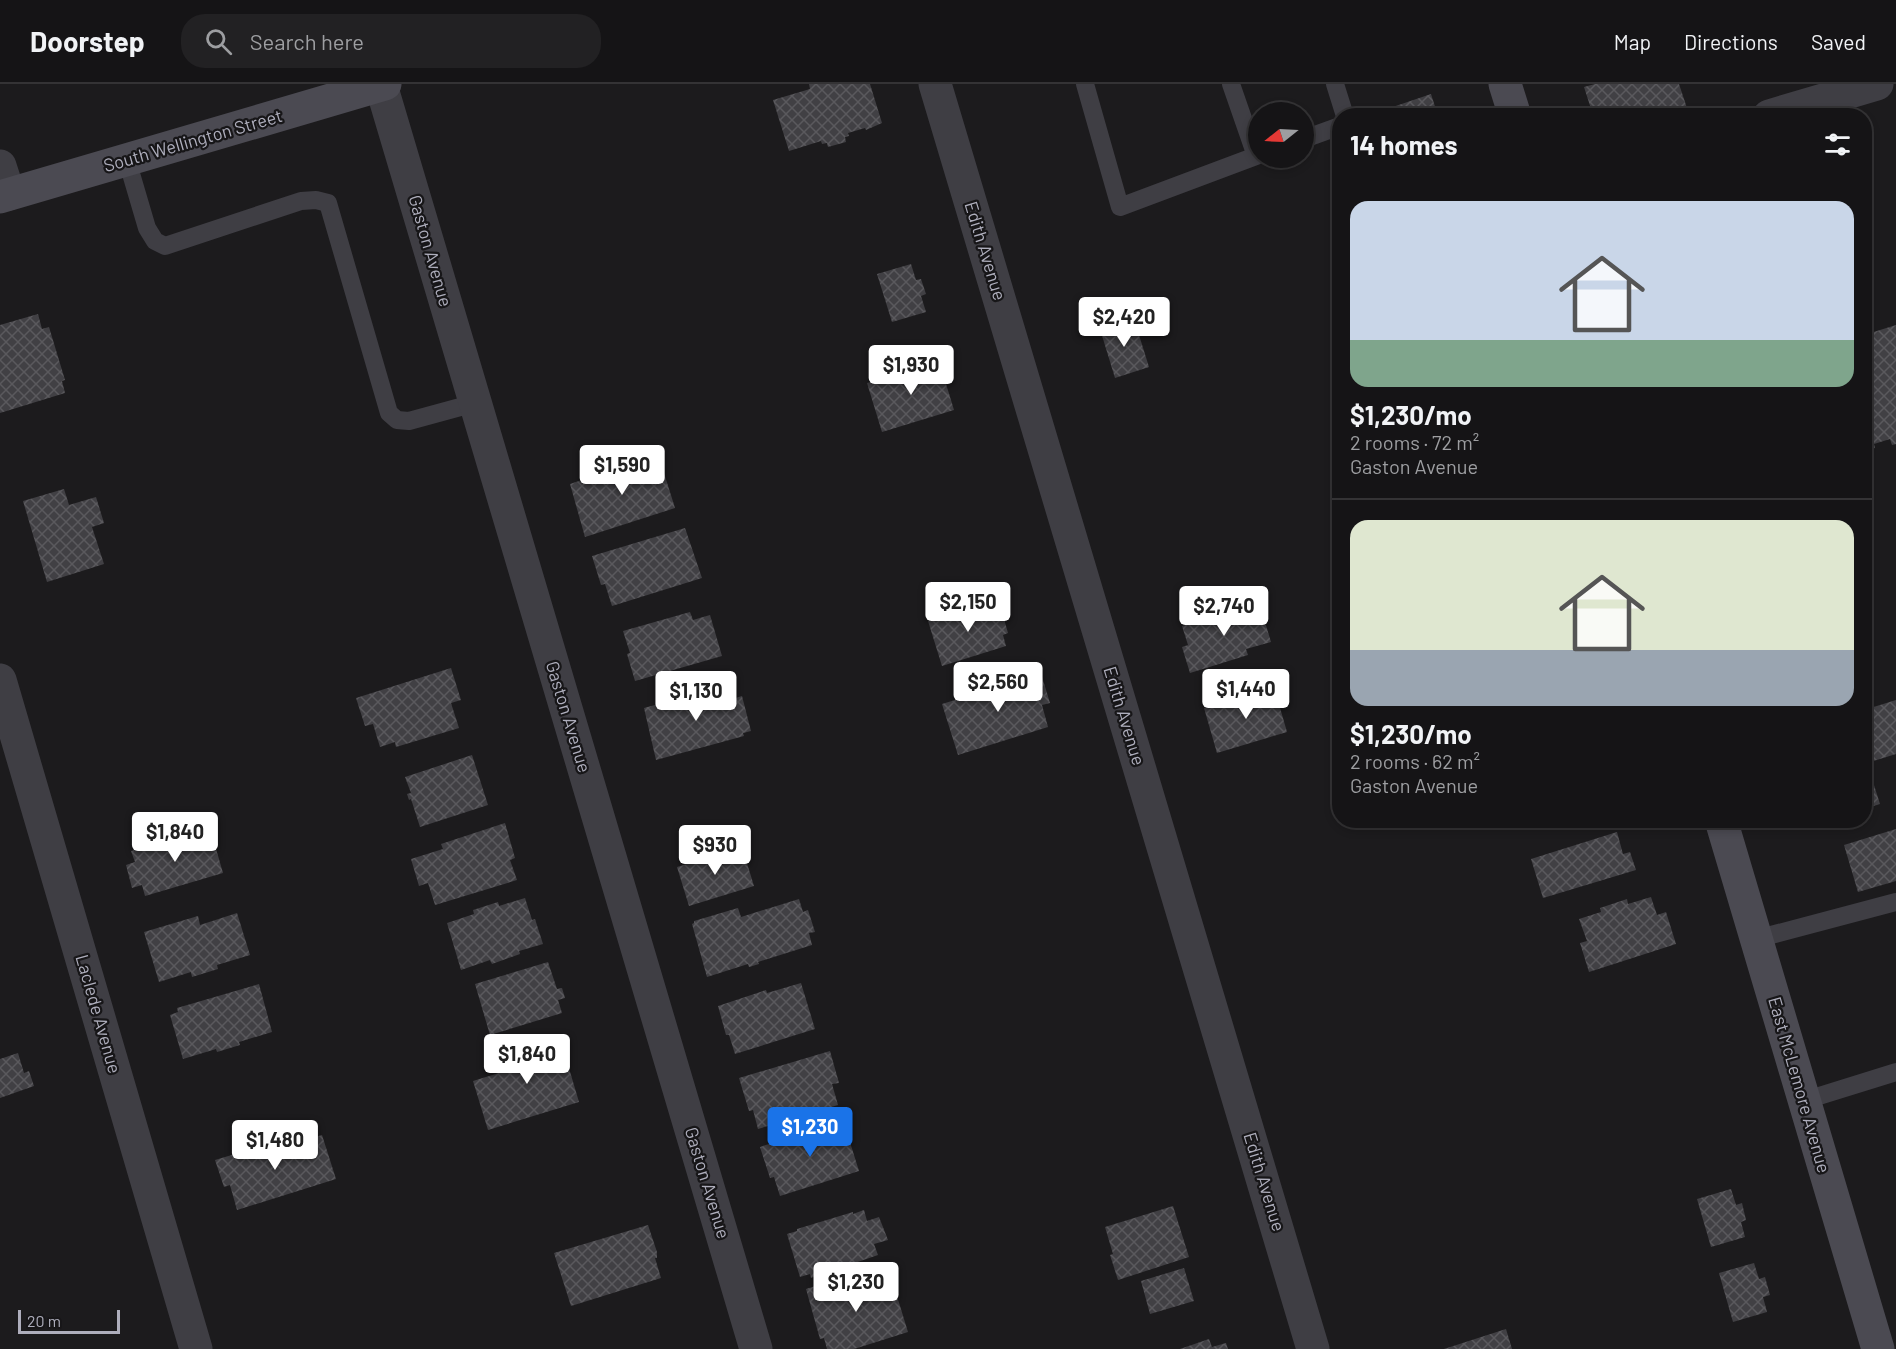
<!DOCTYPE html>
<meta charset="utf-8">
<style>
body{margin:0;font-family:Barlow,sans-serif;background:#222123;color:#f1f3f6;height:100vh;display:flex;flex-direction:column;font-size:22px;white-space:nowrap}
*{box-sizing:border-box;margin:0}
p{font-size:20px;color:#9d9ea1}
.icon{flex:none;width:33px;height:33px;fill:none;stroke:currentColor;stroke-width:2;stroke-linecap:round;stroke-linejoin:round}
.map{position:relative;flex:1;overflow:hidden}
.sheet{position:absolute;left:1332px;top:24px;width:540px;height:720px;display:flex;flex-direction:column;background:#151416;border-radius:24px;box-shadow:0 3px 9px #0003,0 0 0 2px #343335}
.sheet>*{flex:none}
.needle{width:39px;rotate:252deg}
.buttons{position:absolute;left:1248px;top:18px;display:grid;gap:12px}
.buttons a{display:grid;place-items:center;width:66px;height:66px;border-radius:50%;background:#151416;box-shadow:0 3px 9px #0003,0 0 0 2px #343335;font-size:30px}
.scale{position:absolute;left:18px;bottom:15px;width:102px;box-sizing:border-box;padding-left:6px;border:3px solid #aeaebc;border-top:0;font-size:16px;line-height:21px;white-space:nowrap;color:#aeaebc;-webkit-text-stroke:4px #171618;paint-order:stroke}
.price{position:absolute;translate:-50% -51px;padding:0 14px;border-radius:6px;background:#fff;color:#222;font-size:20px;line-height:39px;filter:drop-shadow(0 2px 3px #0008)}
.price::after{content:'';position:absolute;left:50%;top:36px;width:18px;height:14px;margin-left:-9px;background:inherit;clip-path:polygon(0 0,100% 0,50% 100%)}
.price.selected{background:#1a73e8;color:#fff}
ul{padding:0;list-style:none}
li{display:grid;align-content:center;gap:12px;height:318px;padding:0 18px}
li+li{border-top:2px solid #343335}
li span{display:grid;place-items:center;height:186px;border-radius:18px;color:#555}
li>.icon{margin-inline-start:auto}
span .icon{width:108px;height:108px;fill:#fffc;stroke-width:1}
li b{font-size:26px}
h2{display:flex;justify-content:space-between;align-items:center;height:72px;padding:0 18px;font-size:26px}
header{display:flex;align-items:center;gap:36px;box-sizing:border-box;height:84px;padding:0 30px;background:#151416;border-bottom:2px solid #343335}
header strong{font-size:28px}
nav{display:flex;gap:33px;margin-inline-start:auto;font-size:21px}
.search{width:420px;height:54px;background:#222123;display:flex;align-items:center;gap:15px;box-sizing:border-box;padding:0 21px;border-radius:24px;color:#9d9ea1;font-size:22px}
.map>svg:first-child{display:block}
.building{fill:url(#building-cross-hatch)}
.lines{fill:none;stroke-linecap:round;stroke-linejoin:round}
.lane{stroke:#3f3e44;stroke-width:18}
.street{stroke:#3f3e44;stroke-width:33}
.secondary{stroke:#4b4a52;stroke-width:33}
.labels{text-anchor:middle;stroke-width:4.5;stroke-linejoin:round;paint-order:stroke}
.street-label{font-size:18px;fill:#aeaebc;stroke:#171618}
</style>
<header>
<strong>Doorstep</strong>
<div class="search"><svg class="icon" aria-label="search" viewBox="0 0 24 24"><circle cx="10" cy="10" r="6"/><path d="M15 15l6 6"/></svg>Search here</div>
<nav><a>Map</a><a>Directions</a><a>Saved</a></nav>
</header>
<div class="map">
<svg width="1896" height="1265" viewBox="0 0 1896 1265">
<defs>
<pattern id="building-cross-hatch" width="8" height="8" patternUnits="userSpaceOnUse" patternTransform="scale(1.5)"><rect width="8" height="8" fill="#414044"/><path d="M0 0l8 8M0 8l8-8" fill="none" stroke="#5a595d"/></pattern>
</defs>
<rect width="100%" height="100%" fill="#1c1b1d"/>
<g class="building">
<polygon points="809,0 870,0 882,39 866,46 865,44 848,49 849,52 845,53 846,58 828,63 827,59 822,60 821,57 789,67 773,16 810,5"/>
<polygon points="1595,0 1679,0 1687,24 1662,32 1598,32 1597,30 1593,31 1584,3"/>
<polygon points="1431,10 1438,32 1382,32 1381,27"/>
<polygon points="911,180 916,196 921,195 926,210 921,212 926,228 892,238 877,190"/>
<polygon points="38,230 42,245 49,243 65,296 62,297 65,309 0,329 0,241"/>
<polygon points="1134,235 1149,283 1115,294 1100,245"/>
<polygon points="1896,241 1896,360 1892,361 1890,355 1874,360 1875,364 1864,367 1864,251"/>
<polygon points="939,277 954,326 882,348 867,299"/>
<polygon points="658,370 675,424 585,453 570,400"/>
<polygon points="64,405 69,421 96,413 104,439 92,443 104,480 47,498 23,417"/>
<polygon points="685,444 702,494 612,522 605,500 601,501 592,472"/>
<polygon points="993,518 997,530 1002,528 1008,549 1003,551 1006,562 942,582 928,537"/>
<polygon points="1259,518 1271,558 1246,565 1248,571 1190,589 1182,563 1188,561 1182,542"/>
<polygon points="690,528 693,536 710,531 722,572 635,597 627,570 630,569 623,547"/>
<polygon points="451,584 461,616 451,619 459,644 396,663 395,658 380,663 373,640 365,642 356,614"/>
<polygon points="1040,586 1050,619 1042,621 1048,643 958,671 942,620 981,608 980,606 995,601 994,600"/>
<polygon points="728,601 732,615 742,612 751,647 743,649 744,652 656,676 644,624"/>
<polygon points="1274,603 1287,648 1217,669 1204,624"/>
<polygon points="1896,616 1896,670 1867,679 1880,720 1864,725 1864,626"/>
<polygon points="472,671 488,721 420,743 411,715 409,716 407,710 411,709 405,693"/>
<polygon points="505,739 515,774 510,776 517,796 435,821 428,799 419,802 411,775 443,765 441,760"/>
<polygon points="210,744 223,789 145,812 142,801 132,804 126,781 135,778 131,767"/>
<polygon points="1896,745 1896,797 1858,808 1844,761"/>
<polygon points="1617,748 1623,770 1630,768 1636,786 1543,814 1531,775"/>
<polygon points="742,763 754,802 689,822 677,783 700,776 699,774 708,772 708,774"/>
<polygon points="1651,813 1657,831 1666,828 1676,860 1589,888 1580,859 1587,857 1579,835 1601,828 1600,824 1627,815 1628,820"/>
<polygon points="525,814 532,836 535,835 543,860 519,867 520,870 492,880 490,876 461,886 447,839 474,830 473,826 498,818 499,822"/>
<polygon points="799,815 803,828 808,826 815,848 809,849 812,861 758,878 759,880 749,883 748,880 707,893 692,840 694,839 694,837 738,824 741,833"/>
<polygon points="237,829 250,871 217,881 218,885 192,893 191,888 159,898 144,848 198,832 200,841"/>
<polygon points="548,878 557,905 562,904 565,914 558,916 562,929 490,951 475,900"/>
<polygon points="801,899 815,945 735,970 729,951 726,951 718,922 766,906 767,909"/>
<polygon points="259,900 272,948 239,958 240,961 217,968 216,965 183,975 170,931 178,928 177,924"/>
<polygon points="560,954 579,1018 488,1046 473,997 502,988 498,972"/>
<polygon points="830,967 839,999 832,1000 838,1021 758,1045 753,1026 749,1027 739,994"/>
<polygon points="18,969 24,989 29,987 34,1002 0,1014 0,975"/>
<polygon points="843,1036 859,1087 780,1112 774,1093 770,1094 760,1063"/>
<polygon points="322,1051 336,1095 237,1126 230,1101 224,1103 215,1076 278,1057 280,1063"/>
<polygon points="1731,1105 1736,1121 1742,1119 1746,1136 1741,1138 1745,1153 1711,1163 1697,1115"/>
<polygon points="1173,1122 1189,1173 1118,1196 1110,1171 1113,1170 1105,1143"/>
<polygon points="864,1126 867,1137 879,1133 888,1156 874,1160 878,1171 811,1194 810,1190 800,1193 787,1150 797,1147 797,1145 853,1128 853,1130"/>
<polygon points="648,1141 657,1168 657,1174 655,1174 661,1194 571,1222 554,1169"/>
<polygon points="1754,1179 1759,1195 1765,1193 1770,1211 1763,1213 1767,1228 1733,1238 1719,1189"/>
<polygon points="1184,1184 1194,1217 1150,1230 1141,1197"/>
<polygon points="860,1188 866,1205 892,1196 908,1248 854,1265 827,1265 824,1254 820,1255 806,1205"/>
<polygon points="1506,1245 1512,1265 1444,1265"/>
<polygon points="1209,1255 1212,1263 1226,1259 1228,1265 1180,1265"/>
</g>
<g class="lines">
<g class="lane">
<polyline points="1085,0 1120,123 1256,72 1231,0"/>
<polyline points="1335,0 1345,32"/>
<polyline points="1304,55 1340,42"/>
<polyline points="127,76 147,144 155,157 165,162 301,117 316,116 328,119 389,329 397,336 409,337 475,319"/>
<polyline points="1756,855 1896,818"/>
<polyline points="1803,1017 1896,988"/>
</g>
<g class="street">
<polyline points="935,0 1313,1265"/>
<polyline points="381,1 756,1265"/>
<polyline points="1769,32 1877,0"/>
<polyline points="0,82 9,110"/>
<polyline points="0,596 196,1265"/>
</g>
<g class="secondary">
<polyline points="1505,0 1515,32"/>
<polyline points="0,113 385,0"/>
<polyline points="1721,736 1878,1265"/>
</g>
</g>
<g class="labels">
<g class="street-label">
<text transform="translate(193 57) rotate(-16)" y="6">South Wellington Street</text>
<text transform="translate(430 167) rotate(74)" y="6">Gaston Avenue</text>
<text transform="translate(985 167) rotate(73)" y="6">Edith Avenue</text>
<text transform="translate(1124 632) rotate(73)" y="6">Edith Avenue</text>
<text transform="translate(568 633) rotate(73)" y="6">Gaston Avenue</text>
<text transform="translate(98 930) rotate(74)" y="6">Laclede Avenue</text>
<text transform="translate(1799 1001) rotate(74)" y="6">East McLemore Avenue</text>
<text transform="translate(1264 1098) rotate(73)" y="6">Edith Avenue</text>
<text transform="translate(707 1099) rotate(73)" y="6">Gaston Avenue</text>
</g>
</g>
</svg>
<div class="buttons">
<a><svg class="needle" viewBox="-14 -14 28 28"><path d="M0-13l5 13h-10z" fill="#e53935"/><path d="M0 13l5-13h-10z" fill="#9d9ea1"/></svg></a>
</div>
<div class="scale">20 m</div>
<b class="price" style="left:1124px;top:264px">$2,420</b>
<b class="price" style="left:911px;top:312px">$1,930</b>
<b class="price" style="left:622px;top:412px">$1,590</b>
<b class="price" style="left:968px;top:549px">$2,150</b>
<b class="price" style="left:1224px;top:553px">$2,740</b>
<b class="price" style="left:998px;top:629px">$2,560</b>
<b class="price" style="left:1246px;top:636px">$1,440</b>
<b class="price" style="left:696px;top:638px">$1,130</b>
<b class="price" style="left:175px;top:779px">$1,840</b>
<b class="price" style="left:715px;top:792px">$930</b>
<b class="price" style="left:527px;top:1001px">$1,840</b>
<b class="price selected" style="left:810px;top:1074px">$1,230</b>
<b class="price" style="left:275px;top:1087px">$1,480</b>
<b class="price" style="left:856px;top:1229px">$1,230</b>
<section class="sheet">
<h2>14 homes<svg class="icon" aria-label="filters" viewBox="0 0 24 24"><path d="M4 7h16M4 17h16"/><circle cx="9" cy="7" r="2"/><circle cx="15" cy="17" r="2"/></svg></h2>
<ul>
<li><span style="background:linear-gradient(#c9d6e8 75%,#7fa58c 0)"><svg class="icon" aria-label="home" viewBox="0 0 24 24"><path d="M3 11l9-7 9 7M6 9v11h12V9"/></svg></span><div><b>$1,230/mo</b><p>2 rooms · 72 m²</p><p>Gaston Avenue</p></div></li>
<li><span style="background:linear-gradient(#dfe7d0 70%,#9aa5b1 0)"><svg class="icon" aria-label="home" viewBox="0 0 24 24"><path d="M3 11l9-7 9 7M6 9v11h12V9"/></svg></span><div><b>$1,230/mo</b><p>2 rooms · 62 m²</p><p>Gaston Avenue</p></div></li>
</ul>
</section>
</div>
